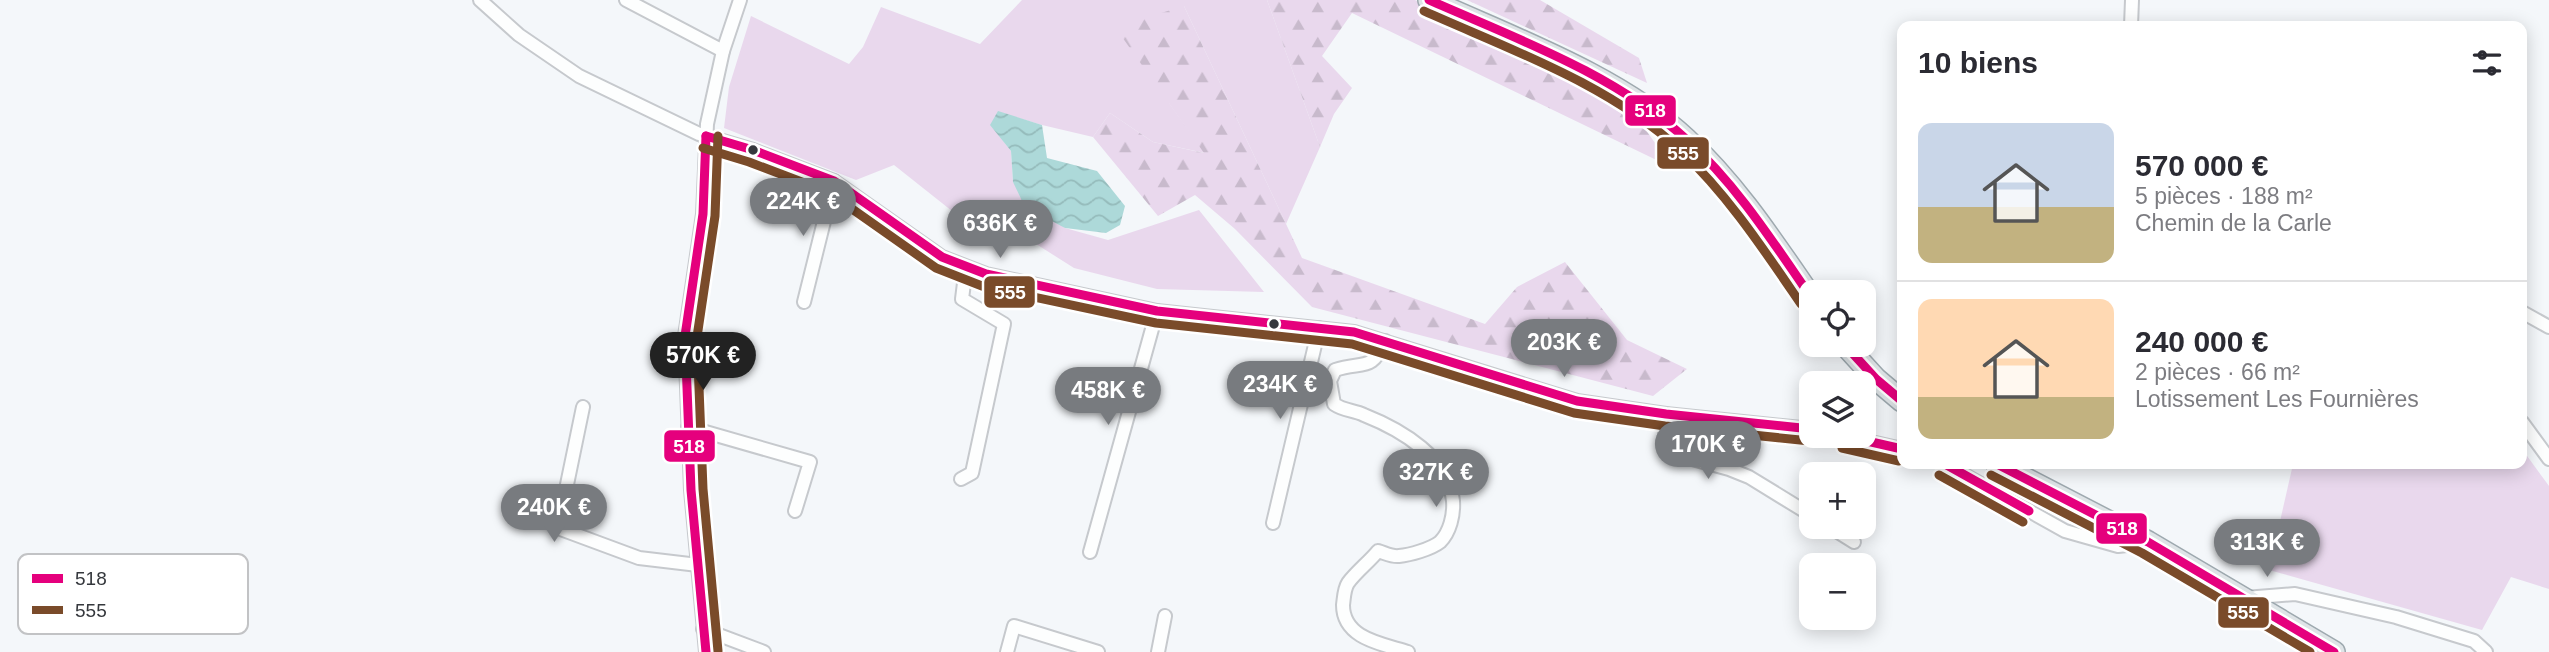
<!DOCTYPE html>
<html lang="fr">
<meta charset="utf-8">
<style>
body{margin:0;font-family:Arial,sans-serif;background:#f7f7f7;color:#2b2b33;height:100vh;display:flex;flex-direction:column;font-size:26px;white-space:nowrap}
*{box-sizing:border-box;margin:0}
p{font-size:23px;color:#7c7c81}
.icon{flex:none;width:38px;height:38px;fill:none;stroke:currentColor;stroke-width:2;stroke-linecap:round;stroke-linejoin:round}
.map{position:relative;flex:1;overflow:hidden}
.details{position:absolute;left:1897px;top:21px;width:630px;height:448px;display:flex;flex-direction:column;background:#fff;border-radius:14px;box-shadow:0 4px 18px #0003}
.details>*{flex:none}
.fabs{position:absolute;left:1799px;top:280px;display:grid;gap:14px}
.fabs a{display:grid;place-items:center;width:77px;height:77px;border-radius:14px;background:#fff;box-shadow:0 4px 18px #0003;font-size:35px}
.price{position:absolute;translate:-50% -60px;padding:0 16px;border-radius:24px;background:#787b7f;color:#fff;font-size:23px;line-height:46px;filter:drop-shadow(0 2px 4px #0008)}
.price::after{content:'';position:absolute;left:50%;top:42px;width:21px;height:16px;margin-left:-10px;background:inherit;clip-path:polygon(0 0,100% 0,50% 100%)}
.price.selected{background:#222;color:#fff}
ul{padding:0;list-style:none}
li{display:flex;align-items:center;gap:21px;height:175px;padding:0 21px}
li+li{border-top:2px solid #e1e1e2}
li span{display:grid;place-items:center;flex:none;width:196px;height:140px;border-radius:14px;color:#555}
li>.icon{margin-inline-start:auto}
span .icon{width:84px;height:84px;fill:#fffc;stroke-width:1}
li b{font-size:30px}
h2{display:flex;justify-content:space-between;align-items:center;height:84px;padding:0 21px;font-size:30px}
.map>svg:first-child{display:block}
.green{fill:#e9d8ed}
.forest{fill:url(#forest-firs)}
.water{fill:url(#water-waves)}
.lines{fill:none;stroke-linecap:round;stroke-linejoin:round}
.minor-casing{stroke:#c6c9cd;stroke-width:16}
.primary-casing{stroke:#9ea9af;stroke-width:24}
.minor{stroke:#fdfefe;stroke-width:12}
.primary{stroke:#dfe4e7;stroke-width:21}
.bus-1-casing{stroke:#fff;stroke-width:14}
.bus-2-casing{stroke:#fff;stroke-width:14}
.bus-1{stroke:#e5007d;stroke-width:9}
.bus-2{stroke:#7a4b2a;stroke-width:9}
.bus-dot{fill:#35383d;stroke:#fff;stroke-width:2.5}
.key{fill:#fff;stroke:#c2c3c5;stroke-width:2}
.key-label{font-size:19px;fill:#35383d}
.line-badge{stroke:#fff;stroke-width:2.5}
.badge-label{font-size:19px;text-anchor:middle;font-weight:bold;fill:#fff}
</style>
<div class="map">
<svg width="2549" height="652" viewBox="0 0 2549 652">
<defs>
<pattern id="forest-firs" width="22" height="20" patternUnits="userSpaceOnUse" patternTransform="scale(1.75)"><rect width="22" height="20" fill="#e9d8ed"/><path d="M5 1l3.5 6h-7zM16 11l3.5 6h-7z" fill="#c8bacc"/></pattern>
<pattern id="water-waves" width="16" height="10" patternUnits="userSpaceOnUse" patternTransform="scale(1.75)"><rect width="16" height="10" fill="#add9d9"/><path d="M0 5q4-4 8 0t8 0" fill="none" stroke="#95bbbb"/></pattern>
</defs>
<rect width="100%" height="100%" fill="#f4f7fa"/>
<g class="green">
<polygon points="1022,0 1267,0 1320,147 1286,224 1184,6 1169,103 1205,153 1153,142 1110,113 1093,137 1042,125 998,112 991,125 1011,151 1013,182 1065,228 1108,240 1199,210 1264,292 1157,289 1074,268 1006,225 952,211 894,165 856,180 724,128 729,87 751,16 849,64 863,47 881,7 980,44"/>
<polygon points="2522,449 2549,486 2549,589 2511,577 2482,630 2269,570 2293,464 2522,464"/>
</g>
<g class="forest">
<polygon points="1267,0 1415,0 1630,108 1673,168 1352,13 1322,56 1352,88 1334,114 1320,147"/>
<polygon points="1467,0 1540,0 1639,58 1647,83"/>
<polygon points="1184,6 1302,258 1485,324 1517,287 1565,262 1627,340 1687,369 1653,396 1312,307 1235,229 1195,195 1158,216 1093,137 1110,113 1153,142 1204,153 1115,27"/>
</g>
<polygon class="water" points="998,111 1042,125 1047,158 1097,171 1125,206 1120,225 1106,233 1065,228 1025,207 1013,182 1011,151 990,125"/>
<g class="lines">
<g class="minor-casing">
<g id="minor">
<polyline points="480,0 519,35 579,76 699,134 753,150 834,181 942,257 986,274 1157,311 1354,332 1577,401 1666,414 1811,429"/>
<polyline points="626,0 723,51"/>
<polyline points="2131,26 2132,0"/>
<polyline points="804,302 834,181"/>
<polyline points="2522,312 2549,327"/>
<path d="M1385 341C1372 372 1363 361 1335 370L1330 381 1334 404C1344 411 1354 410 1364 415 1402 430 1449 458 1453 501 1454 515 1450 532 1440 542 1431 549 1410 555 1399 556 1392 557 1385 553 1378 551 1369 562 1356 572 1348 583 1344 589 1344 598 1343 605 1343 639 1383 644 1408 652"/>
<polyline points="583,407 558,528 639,558 698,565"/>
<path d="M1666 414C1665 429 1662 442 1674 454L1729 469 1749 477 1811 515"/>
<polyline points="2522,422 2549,459"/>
<polyline points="688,427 810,462 795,511"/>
<polyline points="1845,436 1902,449"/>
<polyline points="1945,464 2065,531 2118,546 2145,543"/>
<polyline points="961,479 972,473 1004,324 962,299 966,267"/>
<polyline points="1273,523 1319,328"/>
<polyline points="1830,527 1854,542"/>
<polyline points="1090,552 1157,311"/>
<polyline points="2245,598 2295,594 2396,617 2474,641 2486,652"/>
<polyline points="703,629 764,652"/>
<polyline points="706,652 691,490 685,336 703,214 707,124 723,51 740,0"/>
<polyline points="1007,652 1014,626 1098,652"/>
<polyline points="1158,652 1165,616"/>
</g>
</g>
<g class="primary-casing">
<g id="primary">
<path d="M1429 0C1512 38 1618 76 1686 139 1735 184 1773 242 1811 297"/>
<polyline points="1845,345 1876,379 1902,401"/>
<polyline points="1997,464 2148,542 2334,652"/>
</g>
</g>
<use href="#minor" class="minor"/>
<use href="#primary" class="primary"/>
<g class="bus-1-casing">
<g id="bus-1">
<path d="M1429 0C1517 39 1613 73 1686 139 1736 184 1773 242 1811 297"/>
<polyline points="706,136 753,150 834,181 942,257 986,274 1157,311 1354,332 1577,401 1666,414 1811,429"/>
<polyline points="706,136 703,214 685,336 691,490 706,652"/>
<polyline points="1845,345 1876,379 1902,401"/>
<polyline points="1845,436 1902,449"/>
<polyline points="1945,464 2029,511"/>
<polyline points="1997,464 2148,542 2334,652"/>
</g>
</g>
<g class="bus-2-casing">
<g id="bus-2">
<path d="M1424 11C1511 50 1609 84 1680 150 1728 195 1764 250 1801 304"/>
<polyline points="703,148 749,162 828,192 936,268 982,286 1156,323 1352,344 1574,413 1665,426 1810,441"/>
<polyline points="1842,448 1899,461"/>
<polyline points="1939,475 2023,522"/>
<polyline points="1991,475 2142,553 2310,652"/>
<polyline points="718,651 703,489 697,337 715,216 718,136"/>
</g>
</g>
<use href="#bus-1" class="bus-1"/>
<use href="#bus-2" class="bus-2"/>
</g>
<g class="bus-dot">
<circle cx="753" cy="150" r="6"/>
<circle cx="1274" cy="324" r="6"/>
</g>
<rect x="18" y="554" width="230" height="80" rx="10" class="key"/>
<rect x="32" y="574" width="31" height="9" fill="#e5007d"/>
<rect x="32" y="606" width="31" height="8" fill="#7a4b2a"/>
<g class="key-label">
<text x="75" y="585">518</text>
<text x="75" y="617">555</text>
</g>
<g class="line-badge">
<rect x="1624" y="94" width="53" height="33" rx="7" fill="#e5007d"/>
<rect x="1656" y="136" width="54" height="34" rx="7" fill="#7a4b2a"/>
<rect x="983" y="275" width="53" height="34" rx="7" fill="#7a4b2a"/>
<rect x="663" y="429" width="53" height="34" rx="7" fill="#e5007d"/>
<rect x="2095" y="512" width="53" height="33" rx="7" fill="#e5007d"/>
<rect x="2217" y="596" width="53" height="33" rx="7" fill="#7a4b2a"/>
</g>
<g class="badge-label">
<text x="1650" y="117">518</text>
<text x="1683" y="160">555</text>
<text x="1010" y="299">555</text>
<text x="689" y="453">518</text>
<text x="2122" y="535">518</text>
<text x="2243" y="619">555</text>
</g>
</svg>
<div class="fabs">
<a><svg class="icon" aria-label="locate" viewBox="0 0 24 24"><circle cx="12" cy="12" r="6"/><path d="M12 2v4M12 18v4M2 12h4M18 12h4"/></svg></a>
<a><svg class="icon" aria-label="layers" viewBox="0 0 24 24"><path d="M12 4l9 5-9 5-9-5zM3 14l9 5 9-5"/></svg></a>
<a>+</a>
<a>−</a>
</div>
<b class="price" style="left:803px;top:238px">224K €</b>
<b class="price" style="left:1000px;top:260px">636K €</b>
<b class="price" style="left:1564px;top:379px">203K €</b>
<b class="price selected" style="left:703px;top:392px">570K €</b>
<b class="price" style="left:1280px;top:421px">234K €</b>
<b class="price" style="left:1108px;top:427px">458K €</b>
<b class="price" style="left:1708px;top:481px">170K €</b>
<b class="price" style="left:1436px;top:509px">327K €</b>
<b class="price" style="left:554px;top:544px">240K €</b>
<b class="price" style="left:2267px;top:579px">313K €</b>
<section class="details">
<h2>10 biens<svg class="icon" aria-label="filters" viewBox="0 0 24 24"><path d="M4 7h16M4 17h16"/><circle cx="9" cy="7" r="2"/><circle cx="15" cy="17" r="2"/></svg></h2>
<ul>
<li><span style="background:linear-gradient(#c9d6e8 60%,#c2b280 0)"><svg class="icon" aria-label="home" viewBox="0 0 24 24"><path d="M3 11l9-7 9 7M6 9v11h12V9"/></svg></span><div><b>570 000 €</b><p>5 pièces · 188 m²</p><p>Chemin de la Carle</p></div></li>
<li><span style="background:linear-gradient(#ffd9b3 70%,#c2b280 0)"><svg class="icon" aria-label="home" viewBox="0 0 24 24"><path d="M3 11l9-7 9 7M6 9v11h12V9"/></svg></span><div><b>240 000 €</b><p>2 pièces · 66 m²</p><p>Lotissement Les Fournières</p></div></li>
</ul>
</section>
</div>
